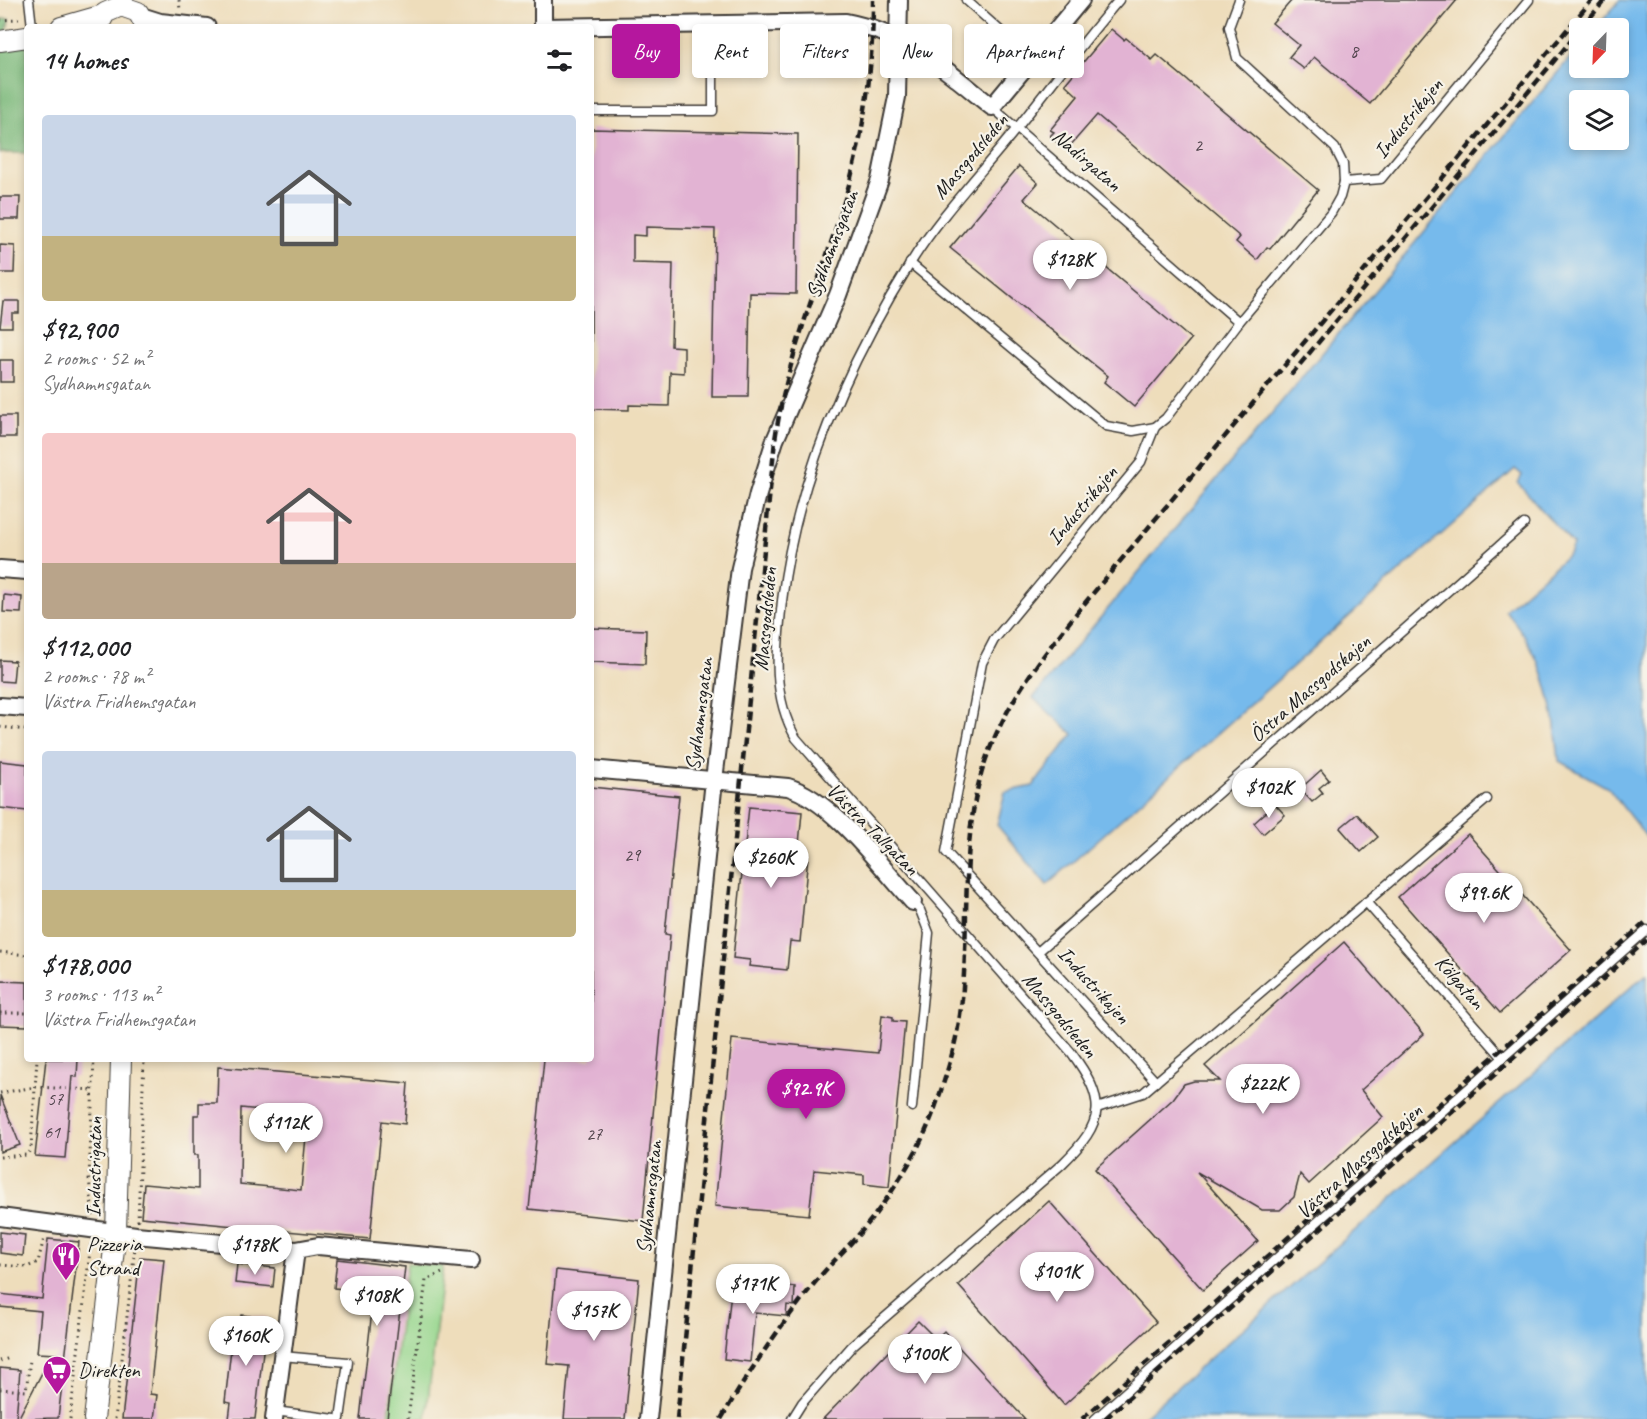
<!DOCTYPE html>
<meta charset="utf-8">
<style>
body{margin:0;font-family:Caveat,sans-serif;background:#f2f2f2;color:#202124;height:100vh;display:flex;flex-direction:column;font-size:22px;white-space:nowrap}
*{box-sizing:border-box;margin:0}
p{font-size:20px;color:#757577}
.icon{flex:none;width:33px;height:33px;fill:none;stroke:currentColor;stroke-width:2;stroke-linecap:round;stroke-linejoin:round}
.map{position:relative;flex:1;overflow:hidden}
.details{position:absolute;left:24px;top:24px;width:570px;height:1038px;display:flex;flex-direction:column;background:#fff;border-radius:6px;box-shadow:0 3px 9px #0003}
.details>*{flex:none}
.banner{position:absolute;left:612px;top:24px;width:570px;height:54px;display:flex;gap:12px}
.needle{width:39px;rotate:203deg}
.fabs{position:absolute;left:1569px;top:18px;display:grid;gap:12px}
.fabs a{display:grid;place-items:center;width:60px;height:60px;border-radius:6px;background:#fff;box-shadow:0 3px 9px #0003;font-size:30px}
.price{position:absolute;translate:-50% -51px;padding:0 14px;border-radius:21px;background:#fff;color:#222;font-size:20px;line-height:39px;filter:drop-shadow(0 2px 3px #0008)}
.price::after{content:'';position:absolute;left:50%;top:36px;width:18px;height:14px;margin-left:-9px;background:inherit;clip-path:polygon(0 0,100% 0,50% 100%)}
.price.current{background:#b5179e;color:#fff}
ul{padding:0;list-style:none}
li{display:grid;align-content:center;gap:12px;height:318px;padding:0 18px}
li span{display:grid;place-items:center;height:186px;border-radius:6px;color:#555}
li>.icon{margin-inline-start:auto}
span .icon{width:108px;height:108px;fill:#fffc;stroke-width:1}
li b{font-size:26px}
h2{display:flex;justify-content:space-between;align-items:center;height:72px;padding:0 18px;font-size:26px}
.tag{padding:0 21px;border-radius:6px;background:#fff;box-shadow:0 3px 9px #0003;font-size:21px;line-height:54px}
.tag.current{background:#b5179e;color:#fff}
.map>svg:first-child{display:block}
.green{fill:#96d68d;stroke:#597954;stroke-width:1.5}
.forest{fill:#78b778;stroke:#4a6a4a;stroke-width:1.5}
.water{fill:#76baec;stroke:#496b84;stroke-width:1.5;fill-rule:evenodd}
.building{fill:#e2b3d3;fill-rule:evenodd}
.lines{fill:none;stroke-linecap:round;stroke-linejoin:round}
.service-casing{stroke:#3c3934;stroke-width:11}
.minor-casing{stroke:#3c3934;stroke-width:20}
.tertiary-casing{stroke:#3c3934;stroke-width:22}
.path{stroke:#3c3934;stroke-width:3;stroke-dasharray:1.5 4.5;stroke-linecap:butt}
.service{stroke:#fff;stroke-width:8}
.minor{stroke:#fff;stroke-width:16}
.tertiary{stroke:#fff;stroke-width:20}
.rail{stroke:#1c1c1c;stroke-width:4.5;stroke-dasharray:9 4.5;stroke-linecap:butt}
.labels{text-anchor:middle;stroke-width:4.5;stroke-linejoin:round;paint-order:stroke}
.number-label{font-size:18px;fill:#4e424a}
.street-label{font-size:21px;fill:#1c1c1c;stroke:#f7f3e8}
.poi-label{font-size:21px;fill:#1c1c1c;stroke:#f7f3e8;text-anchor:start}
</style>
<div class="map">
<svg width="1647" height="1419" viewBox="0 0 1647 1419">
<rect width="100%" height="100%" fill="#f7f3e8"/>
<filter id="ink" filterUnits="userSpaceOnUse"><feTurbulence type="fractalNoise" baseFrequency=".0167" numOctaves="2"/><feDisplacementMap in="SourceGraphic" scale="12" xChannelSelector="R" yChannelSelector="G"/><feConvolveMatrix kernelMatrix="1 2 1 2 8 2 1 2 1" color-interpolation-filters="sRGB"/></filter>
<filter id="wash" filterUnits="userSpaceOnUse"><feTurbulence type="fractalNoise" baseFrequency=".008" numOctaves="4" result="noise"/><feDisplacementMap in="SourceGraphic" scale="24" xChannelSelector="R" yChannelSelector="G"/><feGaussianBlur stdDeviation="1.35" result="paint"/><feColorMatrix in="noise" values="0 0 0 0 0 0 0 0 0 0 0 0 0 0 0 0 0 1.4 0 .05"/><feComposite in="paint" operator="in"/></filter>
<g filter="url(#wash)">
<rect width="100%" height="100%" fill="#edb"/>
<polygon class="green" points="407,1263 443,1266 426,1419 389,1419"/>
<polygon class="forest" points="0,19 9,19 7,31 27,38 27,153 0,153"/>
<g class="water">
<path d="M1620 0H1647V838L1608 788 1559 761C1554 702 1545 657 1505 610L1569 554 1573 545 1518 483 1522 475 1515 469 1047 885 997 825 1005 792 1033 786 1073 734 1033 698 1579 47 1580 68H1618V28H1596ZM1580 100H1618V140H1580Z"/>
<polygon points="1647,973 1647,1419 1141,1419"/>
</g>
<g id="blocks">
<g class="building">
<polygon points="1292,0 1457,0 1370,104 1314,57 1304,69 1289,57 1299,45 1272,23"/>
<polygon points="1111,29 1124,40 1126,38 1152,60 1157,55 1318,190 1270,249 1267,247 1257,260 1236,242 1240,237 1097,115 1070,146 1067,143 1063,148 1050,136 1054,132 1050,130 1078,96 1065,84"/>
<polygon points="591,129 798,134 796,294 750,293 748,397 712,397 715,229 646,227 646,236 633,235 633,263 673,264 671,346 684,347 684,373 670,372 669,406 629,405 629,410 591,409"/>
<polygon points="1019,166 1038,183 1024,199 1191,339 1134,407 1104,382 1108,376 950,248"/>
<polygon points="0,197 20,197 19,219 0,219"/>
<polygon points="0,245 15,246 14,273 0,273"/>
<polygon points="3,301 19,301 19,313 12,313 12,327 0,327"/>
<rect x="0" y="360" width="13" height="22"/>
<rect x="0" y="416" width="16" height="21"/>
<polygon points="4,595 22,597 21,613 3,612"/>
<polygon points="591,628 646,630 645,664 591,662"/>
<polygon points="0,660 15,661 13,682 0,681"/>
<polygon points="0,761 27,764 27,811 0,808"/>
<polygon points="1321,770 1329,780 1319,788 1323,793 1312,802 1300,789"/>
<polygon points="591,787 679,796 665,934 670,935 643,1221 529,1209 544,1059 591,1059"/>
<polygon points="1275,804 1285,815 1263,834 1254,823"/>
<polygon points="749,807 802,812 798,855 808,856 800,942 790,941 787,970 749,966 750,960 733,958"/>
<polygon points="1357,814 1378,837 1361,852 1340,828"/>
<polygon points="1468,834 1571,950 1500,1013 1398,897"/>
<polygon points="1344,942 1424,1034 1361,1090 1383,1117 1309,1184 1300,1174 1294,1197 1280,1210 1262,1210 1197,1172 1258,1241 1203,1290 1095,1169 1173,1099 1184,1084 1194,1081 1220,1081 1205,1066"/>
<polygon points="0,981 27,982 27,1026 0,1025"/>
<polygon points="882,1015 893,1017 893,1021 905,1022 889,1187 864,1184 864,1175 814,1170 809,1215 715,1206 732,1039 878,1053"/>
<polygon points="46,1059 78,1059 77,1077 72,1076 65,1158 35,1156"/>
<path d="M218 1067 408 1083 405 1124 382 1121 370 1239 141 1217 144 1184 198 1189V1155H194V1115H199V1103H217ZM241 1108 308 1115 301 1190 240 1184Z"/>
<polygon points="0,1095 20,1145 0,1152"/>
<polygon points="1049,1201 1156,1322 1064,1405 958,1285"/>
<polygon points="0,1232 25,1235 23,1256 0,1253"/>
<polygon points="48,1239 79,1242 58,1418 18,1419 43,1371 57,1354 37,1353 41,1311 0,1307 0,1294 42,1299"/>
<polygon points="140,1257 164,1259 150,1394 157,1395 154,1419 122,1419"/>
<polygon points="337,1259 405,1267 387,1419 360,1419 374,1292 334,1288"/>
<polygon points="237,1264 275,1268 273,1287 235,1283"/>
<polygon points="556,1270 639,1279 625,1419 564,1419 569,1366 547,1364"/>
<polygon points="745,1283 795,1287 794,1306 787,1305 786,1316 755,1313 750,1362 724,1359 731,1291 744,1293"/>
<polygon points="241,1315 267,1318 255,1419 229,1419 231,1403 225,1402 234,1322 240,1322"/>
<polygon points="918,1321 936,1339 944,1331 1025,1419 823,1419"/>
<polygon points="0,1368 20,1370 16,1419 0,1419"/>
</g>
</g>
</g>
<g filter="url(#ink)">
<use href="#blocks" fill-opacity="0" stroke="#3c3934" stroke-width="1.5"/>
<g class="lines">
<g class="service-casing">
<g id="service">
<polyline points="29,0 32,27"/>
<polyline points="966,0 1032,59"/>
<polyline points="1239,0 1229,27 1237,58 1335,148 1343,164 1344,182"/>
<polyline points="992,107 1239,322"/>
<polyline points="591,111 713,111 713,24"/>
<polyline points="910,263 1106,426 1133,431 1155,427"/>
<polyline points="1366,902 1503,1058"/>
<polyline points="1039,951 1524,524"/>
<polyline points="1156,1082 946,852 982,663 994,640 1141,462 1155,427 1166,418 1239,322 1331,213 1340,197 1344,182 1381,179 1529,0"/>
<polyline points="912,1107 929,933 920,910 913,902"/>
<polyline points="1097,1108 1143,1093 1487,799"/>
<polyline points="282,1356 348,1362 340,1419"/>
<polyline points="275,1411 335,1419"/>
<path d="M792 1419 802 1403 852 1346 1062 1164C1106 1121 1107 1101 1071 1052L796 738C771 695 777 649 782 601 796 480 846 367 910 264 940 215 981 173 1017 128 1051 86 1083 41 1119 0"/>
<polyline points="1095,1419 1647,930"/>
</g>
</g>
<g class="minor-casing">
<g id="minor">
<polyline points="543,0 543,27"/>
<polyline points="141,16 160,22 207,27"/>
<path d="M544 27 846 22C908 34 945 69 992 107L1081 0"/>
<polyline points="0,569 27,571"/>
<polyline points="0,706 27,708"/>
<path d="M591 769 788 787C832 800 881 867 913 902"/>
<polyline points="0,1217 136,1235 296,1250 318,1246 471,1260"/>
<polyline points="274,1419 296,1250"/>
<polyline points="648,1419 714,780 740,568 758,494 775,440 838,295 880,180 897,97 899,0"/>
</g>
</g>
<g class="tertiary-casing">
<g id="tertiary">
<polyline points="61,27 103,15"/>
<polyline points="98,27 105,13 121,6 138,12 146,27"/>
<polyline points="0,41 27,37"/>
<polyline points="94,1419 116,1232 121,1059"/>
</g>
</g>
<g class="path">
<polyline points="179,0 180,10"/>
<polyline points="0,20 19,19"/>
<polyline points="0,727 27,730"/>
<polyline points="0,952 27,955"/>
<polyline points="0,1013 27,1013"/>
<polyline points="0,1093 36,1087 92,1090"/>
<polyline points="0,1157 27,1155 31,1148 37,1059"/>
<polyline points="93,1216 89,1178 94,1059"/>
<polyline points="138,1221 144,1059"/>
<polyline points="0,1265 27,1267 38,1262 44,1238"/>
<polyline points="0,1361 10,1358"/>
<polyline points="0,1389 26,1391 30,1360"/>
<polyline points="70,1419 91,1243"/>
<polyline points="115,1419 135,1248"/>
<polyline points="408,1419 426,1280 442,1273"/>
</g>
<use href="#service" class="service"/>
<use href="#minor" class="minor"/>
<use href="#tertiary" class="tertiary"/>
<g class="rail">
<polyline points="1581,28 1605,0"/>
<polyline points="1291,375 1580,30"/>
<polyline points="1223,1295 1647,921"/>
<path d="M677 1419 775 440C788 348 826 269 850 181 866 121 873 62 873 0"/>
<path d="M721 1419C750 1370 781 1324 817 1280 833 1261 851 1244 866 1226 892 1194 917 1154 932 1116 944 1083 955 1050 960 1015 972 930 957 839 987 756 1009 698 1041 658 1079 610L1592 0"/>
<polyline points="1082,1419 1229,1290"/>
<polyline points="1105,1419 1647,940"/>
</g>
</g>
</g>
<defs>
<g id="restaurant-pin" transform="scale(1.5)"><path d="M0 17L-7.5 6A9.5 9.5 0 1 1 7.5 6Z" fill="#b5179e" stroke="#f7f3e8"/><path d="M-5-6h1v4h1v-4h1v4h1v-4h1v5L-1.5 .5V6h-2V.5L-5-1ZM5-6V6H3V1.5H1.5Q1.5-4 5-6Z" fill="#fff"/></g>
<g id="supermarket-pin" transform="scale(1.5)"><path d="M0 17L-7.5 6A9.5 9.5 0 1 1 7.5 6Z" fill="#b5179e" stroke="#f7f3e8"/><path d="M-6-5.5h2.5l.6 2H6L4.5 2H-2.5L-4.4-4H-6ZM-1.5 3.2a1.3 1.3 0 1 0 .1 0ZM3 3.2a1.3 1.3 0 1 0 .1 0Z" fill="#fff"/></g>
</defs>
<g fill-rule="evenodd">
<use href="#restaurant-pin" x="66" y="1256"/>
<use href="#supermarket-pin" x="57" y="1370"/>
</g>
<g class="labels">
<g class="number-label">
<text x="1354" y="57">8</text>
<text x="1198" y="151">2</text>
<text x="632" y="861">29</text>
<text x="55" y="1105">57</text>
<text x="52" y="1138">61</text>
<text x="594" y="1140">27</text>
</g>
<g class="street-label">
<text transform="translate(1408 118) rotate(-51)" y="7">Industrikajen</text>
<text transform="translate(970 156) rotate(-50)" y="7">Massgodsleden</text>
<text transform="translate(1087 160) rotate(41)" y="7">Nadirgatan</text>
<text transform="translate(832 244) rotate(-69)" y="7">Sydhamnsgatan</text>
<text transform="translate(1082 505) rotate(-50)" y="7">Industrikajen</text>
<text transform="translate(765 619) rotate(-85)" y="7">Massgodsleden</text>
<text transform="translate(1310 688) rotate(-41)" y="7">Östra Massgodskajen</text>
<text transform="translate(699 714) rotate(-83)" y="7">Sydhamnsgatan</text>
<text transform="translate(873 829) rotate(45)" y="7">Västra Tallgatan</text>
<text transform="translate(1460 982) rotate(49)" y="7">Kölgatan</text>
<text transform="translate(1094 985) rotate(48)" y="7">Industrikajen</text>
<text transform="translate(1060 1015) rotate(50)" y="7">Massgodsleden</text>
<text transform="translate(1359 1161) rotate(-42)" y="7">Västra Massgodskajen</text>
<text transform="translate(94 1167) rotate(-89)" y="7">Industrigatan</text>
<text transform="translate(649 1197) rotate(-84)" y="7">Sydhamnsgatan</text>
</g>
<g class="poi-label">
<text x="87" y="1251">Pizzeria<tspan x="87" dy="24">Strand</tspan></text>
<text x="78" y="1377">Direkten</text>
</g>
</g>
</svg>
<div class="fabs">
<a><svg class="needle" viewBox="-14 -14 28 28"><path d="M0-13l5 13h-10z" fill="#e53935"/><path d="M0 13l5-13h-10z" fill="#757577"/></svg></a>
<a><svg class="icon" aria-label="layers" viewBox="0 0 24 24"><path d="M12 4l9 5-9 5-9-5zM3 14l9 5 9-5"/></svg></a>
</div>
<b class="price" style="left:1070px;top:291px">$128K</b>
<b class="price" style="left:1269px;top:819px">$102K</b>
<b class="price" style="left:771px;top:889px">$260K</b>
<b class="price" style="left:1484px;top:924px">$99.6K</b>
<b class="price" style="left:1263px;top:1115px">$222K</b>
<b class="price current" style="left:806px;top:1120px">$92.9K</b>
<b class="price" style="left:286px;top:1154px">$112K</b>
<b class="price" style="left:255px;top:1276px">$178K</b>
<b class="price" style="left:1057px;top:1303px">$101K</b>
<b class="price" style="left:753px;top:1315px">$171K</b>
<b class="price" style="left:377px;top:1327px">$108K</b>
<b class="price" style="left:594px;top:1342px">$157K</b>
<b class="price" style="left:246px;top:1367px">$160K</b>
<b class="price" style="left:925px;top:1385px">$100K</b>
<div class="banner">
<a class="tag current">Buy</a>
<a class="tag">Rent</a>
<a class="tag">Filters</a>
<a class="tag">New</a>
<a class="tag">Apartment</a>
</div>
<section class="details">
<h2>14 homes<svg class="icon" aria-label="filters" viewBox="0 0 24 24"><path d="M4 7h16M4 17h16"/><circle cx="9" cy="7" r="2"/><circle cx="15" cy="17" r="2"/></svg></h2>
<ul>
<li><span style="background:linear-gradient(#c9d6e8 65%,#c2b280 0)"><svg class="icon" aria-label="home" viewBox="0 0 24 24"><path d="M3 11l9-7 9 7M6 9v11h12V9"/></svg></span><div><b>$92,900</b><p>2 rooms · 52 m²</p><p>Sydhamnsgatan</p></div></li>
<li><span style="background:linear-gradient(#f6c9c9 70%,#b9a48a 0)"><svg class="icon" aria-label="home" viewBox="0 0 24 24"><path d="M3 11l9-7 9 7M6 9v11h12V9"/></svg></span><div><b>$112,000</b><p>2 rooms · 78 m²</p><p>Västra Fridhemsgatan</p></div></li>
<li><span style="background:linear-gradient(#c9d6e8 75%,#c2b280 0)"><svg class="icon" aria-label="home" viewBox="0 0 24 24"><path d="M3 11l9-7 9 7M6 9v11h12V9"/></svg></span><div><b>$178,000</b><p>3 rooms · 113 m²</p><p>Västra Fridhemsgatan</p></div></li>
</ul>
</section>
</div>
